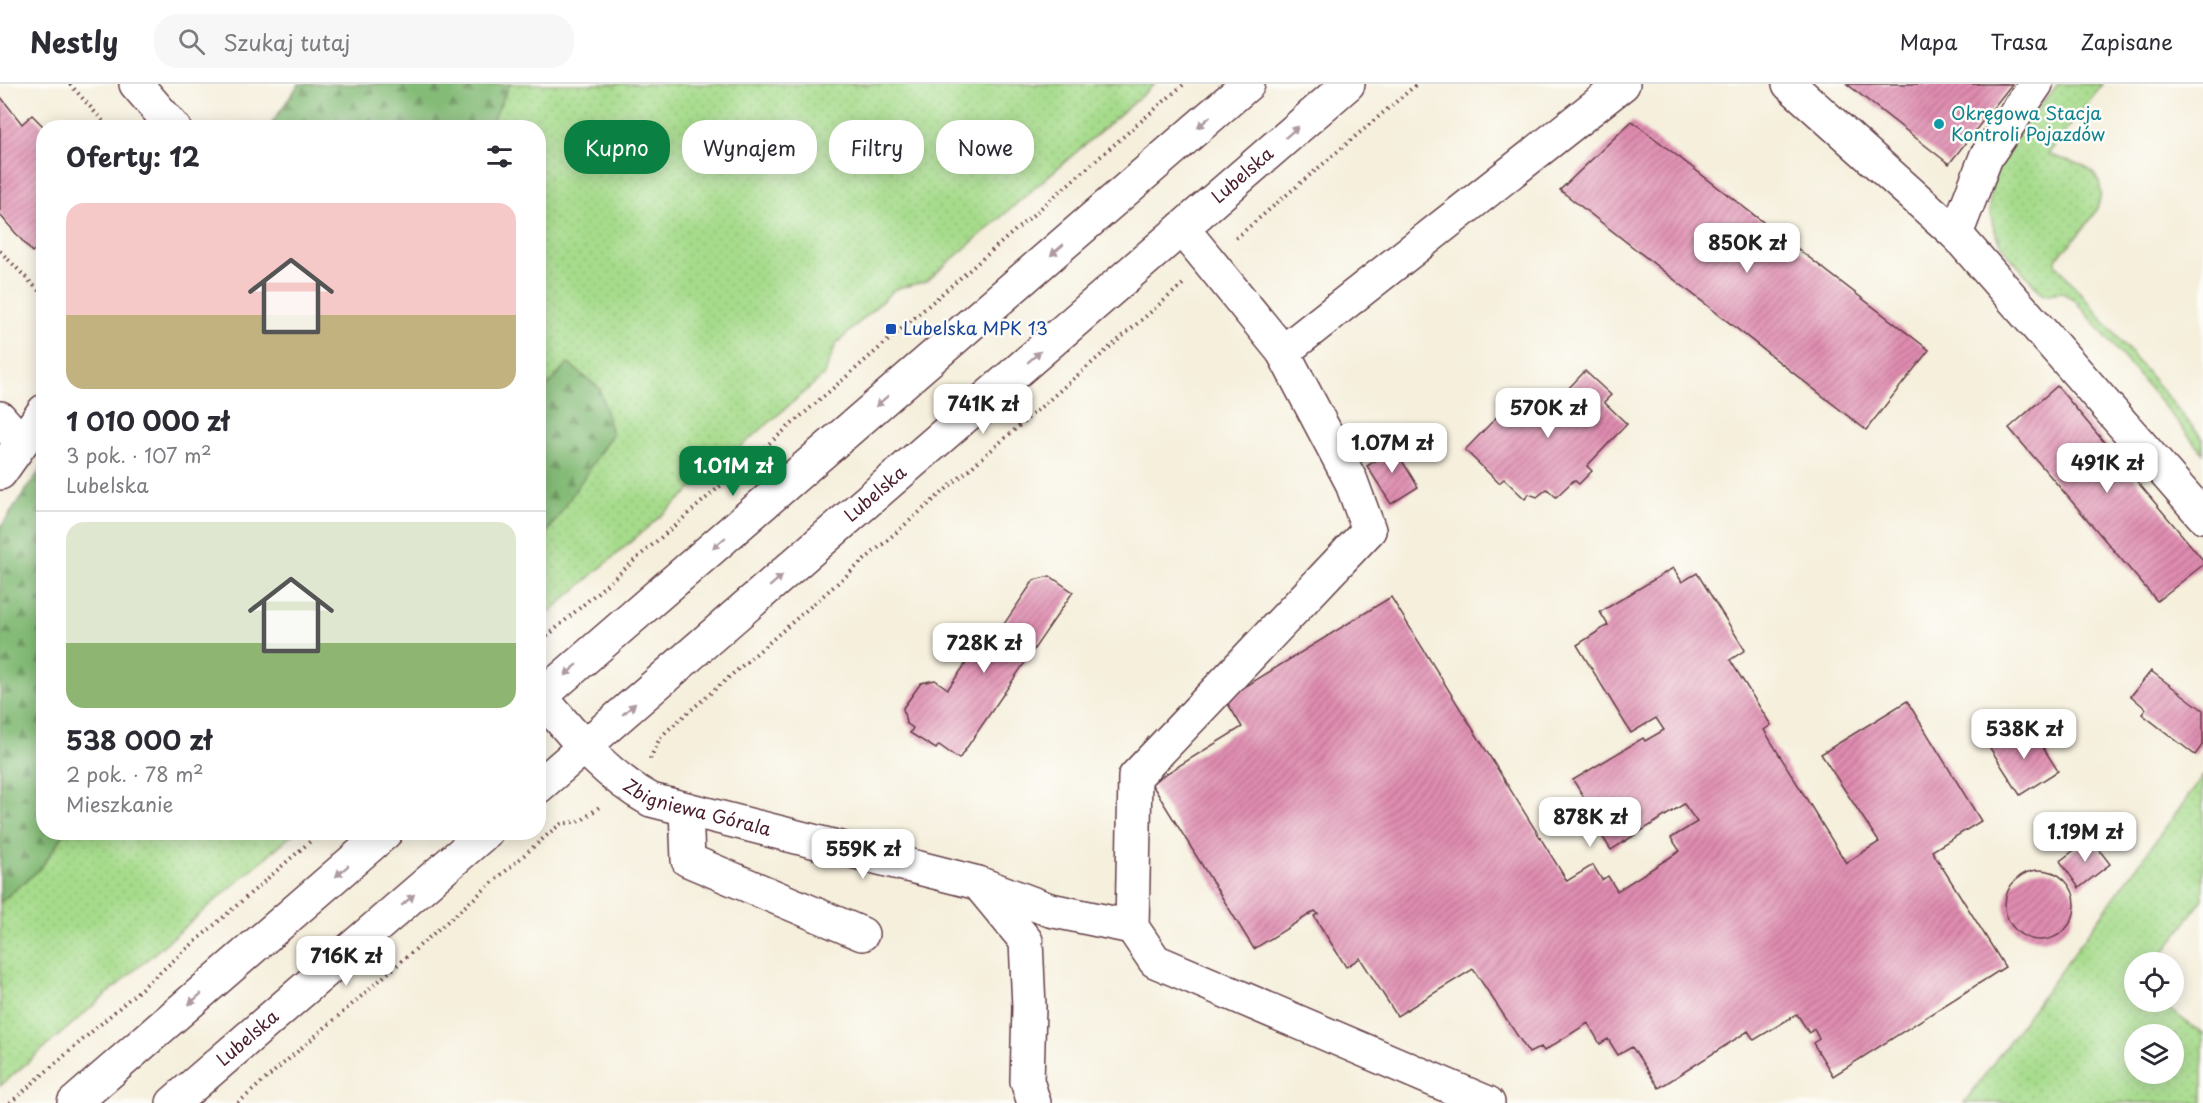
<!DOCTYPE html>
<html lang="pl">
<meta charset="utf-8">
<style>
body{margin:0;font-family:"Playpen Sans",sans-serif;background:#f7f7f7;color:#2b2b33;height:100vh;display:flex;flex-direction:column;font-size:22px;white-space:nowrap}
*{box-sizing:border-box;margin:0}
p{font-size:20px;color:#7c7c81}
.icon{flex:none;width:33px;height:33px;fill:none;stroke:currentColor;stroke-width:2;stroke-linecap:round;stroke-linejoin:round}
.map{position:relative;flex:1;overflow:hidden}
.side{position:absolute;left:36px;top:36px;width:510px;height:720px;display:flex;flex-direction:column;background:#fff;border-radius:24px;box-shadow:0 3px 15px #0003}
.side>*{flex:none}
.banner{position:absolute;left:564px;top:36px;width:570px;height:54px;display:flex;gap:12px}
.tools{position:absolute;left:2124px;top:868px;display:grid;gap:12px}
.tools a{display:grid;place-items:center;width:60px;height:60px;border-radius:50%;background:#fff;box-shadow:0 3px 15px #0003;font-size:30px}
.price{position:absolute;translate:-50% -51px;padding:0 14px;border-radius:12px;background:#fff;color:#222;font-size:20px;line-height:39px;filter:drop-shadow(0 2px 3px #0008)}
.price::after{content:'';position:absolute;left:50%;top:36px;width:18px;height:14px;margin-left:-9px;background:inherit;clip-path:polygon(0 0,100% 0,50% 100%)}
.price.on{background:#0b8043;color:#fff}
ul{padding:0;list-style:none}
li{display:grid;align-content:center;gap:12px;height:318px;padding:0 30px}
li+li{border-top:2px solid #e1e1e2}
li span{display:grid;place-items:center;height:186px;border-radius:18px;color:#555}
li>.icon{margin-inline-start:auto}
span .icon{width:108px;height:108px;fill:#fffc;stroke-width:1}
li b{font-size:26px}
h2{display:flex;justify-content:space-between;align-items:center;height:72px;padding:0 30px;font-size:26px}
.tag{padding:0 21px;border-radius:24px;background:#fff;box-shadow:0 3px 15px #0003;font-size:21px;line-height:54px}
.tag.on{background:#0b8043;color:#fff}
header{display:flex;align-items:center;gap:36px;box-sizing:border-box;height:84px;padding:0 30px;background:#fff;border-bottom:2px solid #e1e1e2}
header strong{font-size:28px}
nav{display:flex;gap:33px;margin-inline-start:auto;font-size:21px}
.search{width:420px;height:54px;background:#f7f7f7;display:flex;align-items:center;gap:15px;box-sizing:border-box;padding:0 21px;border-radius:24px;color:#7c7c81;font-size:22px}
.map>svg:first-child{display:block}
.grass{fill:url(#grass-dots);stroke:#787d5b;stroke-width:1.5;fill-rule:evenodd}
.forest{fill:url(#forest-firs);stroke:#676d51;stroke-width:1.5}
.building{fill:url(#building-hatch)}
.lines{fill:none;stroke-linecap:round;stroke-linejoin:round}
.minor-casing{stroke:#643e46;stroke-width:36}
.major-casing{stroke:#643e46;stroke-width:36}
.path{stroke:#643e46;stroke-width:4;stroke-dasharray:1.5 4.5;stroke-linecap:butt}
.minor{stroke:#fff;stroke-width:33}
.major{stroke:#fff;stroke-width:33}
.oneway{fill:#ae9aa0}
.culture-dot{fill:#0f9aa8;stroke:#fdfcf7;stroke-width:2}
.transit-dot{fill:#1a4fb4;stroke:#fdfcf7;stroke-width:2}
.labels{text-anchor:middle;stroke-width:5;stroke-linejoin:round;paint-order:stroke}
.culture-label{font-size:18px;fill:#0d838f;stroke:#fdfcf7;text-anchor:start}
.street-label{font-size:18px;fill:#4a1f2b;stroke:#fdfcf7}
.transit-label{font-size:18px;fill:#164399;stroke:#fdfcf7;text-anchor:start}
</style>
<header>
<strong>Nestly</strong>
<div class="search"><svg class="icon" aria-label="search" viewBox="0 0 24 24"><circle cx="10" cy="10" r="6"/><path d="M15 15l6 6"/></svg>Szukaj tutaj</div>
<nav><a>Mapa</a><a>Trasa</a><a>Zapisane</a></nav>
</header>
<div class="map">
<svg width="2203" height="1019" viewBox="0 0 2203 1019">
<defs>
<pattern id="grass-dots" width="8" height="8" patternUnits="userSpaceOnUse" patternTransform="scale(1.5)"><rect width="8" height="8" fill="#a6db8b"/><path d="M2 2h.1M6 6h.1" fill="none" stroke="#90bc78" stroke-width="1.8" stroke-linecap="round"/></pattern>
<pattern id="forest-firs" width="22" height="20" patternUnits="userSpaceOnUse" patternTransform="scale(1.5)"><rect width="22" height="20" fill="#84bb77"/><path d="M5 1l3.5 6h-7zM16 11l3.5 6h-7z" fill="#6e9762"/></pattern>
<pattern id="building-hatch" width="6" height="6" patternUnits="userSpaceOnUse" patternTransform="scale(1.5)"><rect width="6" height="6" fill="#df8cb0"/><path d="M-1 1l2-2M0 6l6-6M5 7l2-2" fill="none" stroke="#b7728f"/></pattern>
</defs>
<rect width="100%" height="100%" fill="#fdfcf7"/>
<filter id="ink" filterUnits="userSpaceOnUse"><feTurbulence type="fractalNoise" baseFrequency=".0167" numOctaves="2"/><feDisplacementMap in="SourceGraphic" scale="12" xChannelSelector="R" yChannelSelector="G"/><feConvolveMatrix kernelMatrix="1 2 1 2 8 2 1 2 1" color-interpolation-filters="sRGB"/></filter>
<filter id="wash" filterUnits="userSpaceOnUse"><feTurbulence type="fractalNoise" baseFrequency=".008" numOctaves="4" result="noise"/><feDisplacementMap in="SourceGraphic" scale="24" xChannelSelector="R" yChannelSelector="G"/><feGaussianBlur stdDeviation="1.35" result="paint"/><feColorMatrix in="noise" values="0 0 0 0 0 0 0 0 0 0 0 0 0 0 0 0 0 1.4 0 .05"/><feComposite in="paint" operator="in"/></filter>
<g filter="url(#wash)">
<rect width="100%" height="100%" fill="#f5efdc"/>
<g class="grass">
<polygon points="510,0 1155,0 927,197 895,205 836,260 824,291 539,537 538,44 489,44"/>
<path d="M2058 0H2103L2048 70C2062 76 2081 78 2092 88 2120 116 2073 156 2056 175V180L2203 355V369L2075 216 2061 208 2043 211C2030 194 2013 179 2002 161 1964 100 2023 45 2058 0Z"/>
<path d="M2203 692V815L2156 879H2134V918H2159L2203 950V1019H1964ZM2134 951H2174V990H2134Z"/>
<polygon points="65,749 294,749 0,1002 0,818 40,785"/>
</g>
<g class="forest">
<polygon points="299,0 510,0 489,43 269,43"/>
<polygon points="568,279 600,305 612,350 539,462 539,312"/>
<polygon points="43,382 44,748 65,749 40,785 0,818 0,444"/>
</g>
<g id="blocks">
<g class="building">
<polygon points="1847,0 2012,0 1949,80"/>
<polygon points="0,12 22,40 32,31 44,43 44,158 32,168 0,131"/>
<polygon points="1632,37 1929,266 1866,346 1560,106"/>
<polygon points="1585,287 1611,311 1604,318 1627,340 1587,382 1592,387 1579,400 1574,396 1556,413 1547,405 1537,413 1529,410 1525,415 1504,395 1499,399 1465,366 1515,314 1522,321 1533,309 1550,324"/>
<polygon points="2057,302 2203,476 2203,481 2157,517 2009,344"/>
<polygon points="1392,360 1418,403 1391,420 1367,382 1375,377 1372,372"/>
<polygon points="1673,484 1682,498 1697,489 1745,566 1730,576 1771,641 1764,646 1846,779 1879,758 1821,670 1907,617 1981,737 1932,767 2005,883 1833,992 1813,959 1819,955 1814,945 1809,949 1797,930 1754,956 1748,947 1659,1004 1632,963 1618,971 1608,955 1600,960 1588,939 1544,967 1541,963 1529,969 1473,885 1397,932 1360,874 1346,883 1314,832 1318,830 1315,827 1254,865 1151,699 1242,643 1225,615 1391,513 1567,797 1593,781 1602,796 1608,792 1617,807 1680,767 1671,754 1697,738 1684,720 1611,766 1595,741 1600,739 1573,696 1643,654 1645,657 1664,646 1656,634 1631,649 1577,561 1608,541 1600,528"/>
<polygon points="1050,492 1073,508 959,675 939,661 936,665 910,649 913,644 906,639 903,624 921,599 935,596 948,605 978,562 985,568 1034,496"/>
<polygon points="2151,587 2203,626 2203,660 2195,671 2142,630 2146,625 2131,612"/>
<polygon points="2028,640 2058,687 2020,711 1990,664"/>
<polygon points="2090,754 2110,780 2079,804 2060,777"/>
<circle cx="2040" cy="821" r="35"/>
</g>
</g>
</g>
<g filter="url(#ink)">
<use href="#blocks" fill-opacity="0" stroke="#643e46" stroke-width="1.5"/>
<g class="lines">
<g class="minor-casing">
<g id="minor">
<polyline points="136,0 174,44"/>
<polyline points="1789,0 1956,150 2203,432"/>
<polyline points="1182,144 1283,268 1623,0"/>
<polyline points="1956,150 1986,73 2036,0"/>
<polyline points="1283,268 1351,397 1369,446 1135,693 1132,843 1155,877 1488,1019"/>
<polyline points="0,334 21,358"/>
<polyline points="0,389 44,327"/>
<path id="s1" d="M541 613C575 653 604 690 651 716L978 799 1026 857 1029 923 1027 997 1034 1019"/>
<polyline points="686,725 688,776 862,850"/>
<polyline points="978,799 1050,826 1132,843"/>
</g>
</g>
<g class="major-casing">
<g id="major">
<polyline points="538,615 1248,0"/>
<path id="s2" d="M538 703 1348 0"/>
<polyline points="74,1019 386,748"/>
<path id="s3" d="M173 1019 486 748"/>
</g>
</g>
<g class="path">
<polyline points="70,0 109,44"/>
<polyline points="1236,154 1417,0"/>
<polyline points="0,167 44,212"/>
<polyline points="538,560 1184,0"/>
<polyline points="650,675 660,654 668,646 1183,200"/>
<polyline points="10,1019 321,748"/>
<polyline points="238,1019 553,746 561,740 581,737 599,723"/>
</g>
<use href="#minor" class="minor"/>
<use href="#major" class="major"/>
</g>
<defs><path id="oneway-solid" d="M-6-.8H1V-3.2L6.5 0L1 3.2V.8H-6Z" transform="scale(1.5)"/></defs>
<g class="oneway">
<use href="#oneway-solid" transform="translate(1204 38) rotate(139)"/>
<use href="#oneway-solid" transform="translate(1292 48) rotate(-41)"/>
<use href="#oneway-solid" transform="translate(1057 166) rotate(139)"/>
<use href="#oneway-solid" transform="translate(1034 273) rotate(-41)"/>
<use href="#oneway-solid" transform="translate(882 317) rotate(139)"/>
<use href="#oneway-solid" transform="translate(719 459) rotate(139)"/>
<use href="#oneway-solid" transform="translate(776 497) rotate(-41)"/>
<use href="#oneway-solid" transform="translate(571 586) rotate(139)"/>
<use href="#oneway-solid" transform="translate(629 625) rotate(-41)"/>
<use href="#oneway-solid" transform="translate(342 787) rotate(139)"/>
<use href="#oneway-solid" transform="translate(408 816) rotate(-41)"/>
<use href="#oneway-solid" transform="translate(195 915) rotate(139)"/>
</g>
</g>
<circle class="culture-dot" cx="1939" cy="40" r="6"/>
<rect class="transit-dot" x="885" y="239" width="12" height="12" rx="3"/>
<g class="labels">
<g class="culture-label">
<text x="1951" y="36">Okręgowa Stacja<tspan x="1951" dy="21">Kontroli Pojazdów</tspan></text>
</g>
<g class="street-label">
<text dy="6" stroke="none"><textPath href="#s2" startOffset="933">Lubelska</textPath></text>
<text dy="6" stroke="none"><textPath href="#s2" startOffset="447">Lubelska</textPath></text>
<text dy="6" stroke="none"><textPath href="#s1" startOffset="198">Zbigniewa Górala</textPath></text>
<text dy="6" stroke="none"><textPath href="#s3" startOffset="99">Lubelska</textPath></text>
</g>
<g class="transit-label">
<text x="903" y="251">Lubelska MPK 13</text>
</g>
</g>
</svg>
<div class="tools">
<a><svg class="icon" aria-label="locate" viewBox="0 0 24 24"><circle cx="12" cy="12" r="6"/><path d="M12 2v4M12 18v4M2 12h4M18 12h4"/></svg></a>
<a><svg class="icon" aria-label="layers" viewBox="0 0 24 24"><path d="M12 4l9 5-9 5-9-5zM3 14l9 5 9-5"/></svg></a>
</div>
<b class="price" style="left:1747px;top:190px">850K zł</b>
<b class="price" style="left:983px;top:351px">741K zł</b>
<b class="price" style="left:1548px;top:355px">570K zł</b>
<b class="price" style="left:1392px;top:390px">1.07M zł</b>
<b class="price" style="left:2107px;top:410px">491K zł</b>
<b class="price on" style="left:733px;top:413px">1.01M zł</b>
<b class="price" style="left:984px;top:590px">728K zł</b>
<b class="price" style="left:2024px;top:676px">538K zł</b>
<b class="price" style="left:1590px;top:764px">878K zł</b>
<b class="price" style="left:2085px;top:779px">1.19M zł</b>
<b class="price" style="left:863px;top:796px">559K zł</b>
<b class="price" style="left:346px;top:903px">716K zł</b>
<div class="banner">
<a class="tag on">Kupno</a>
<a class="tag">Wynajem</a>
<a class="tag">Filtry</a>
<a class="tag">Nowe</a>
</div>
<section class="side">
<h2>Oferty: 12<svg class="icon" aria-label="filters" viewBox="0 0 24 24"><path d="M4 7h16M4 17h16"/><circle cx="9" cy="7" r="2"/><circle cx="15" cy="17" r="2"/></svg></h2>
<ul>
<li><span style="background:linear-gradient(#f6c9c9 60%,#c2b280 0)"><svg class="icon" aria-label="home" viewBox="0 0 24 24"><path d="M3 11l9-7 9 7M6 9v11h12V9"/></svg></span><div><b>1 010 000 zł</b><p>3 pok. · 107 m²</p><p>Lubelska</p></div></li>
<li><span style="background:linear-gradient(#dfe7d0 65%,#8fb573 0)"><svg class="icon" aria-label="home" viewBox="0 0 24 24"><path d="M3 11l9-7 9 7M6 9v11h12V9"/></svg></span><div><b>538 000 zł</b><p>2 pok. · 78 m²</p><p>Mieszkanie</p></div></li>
</ul>
</section>
</div>
